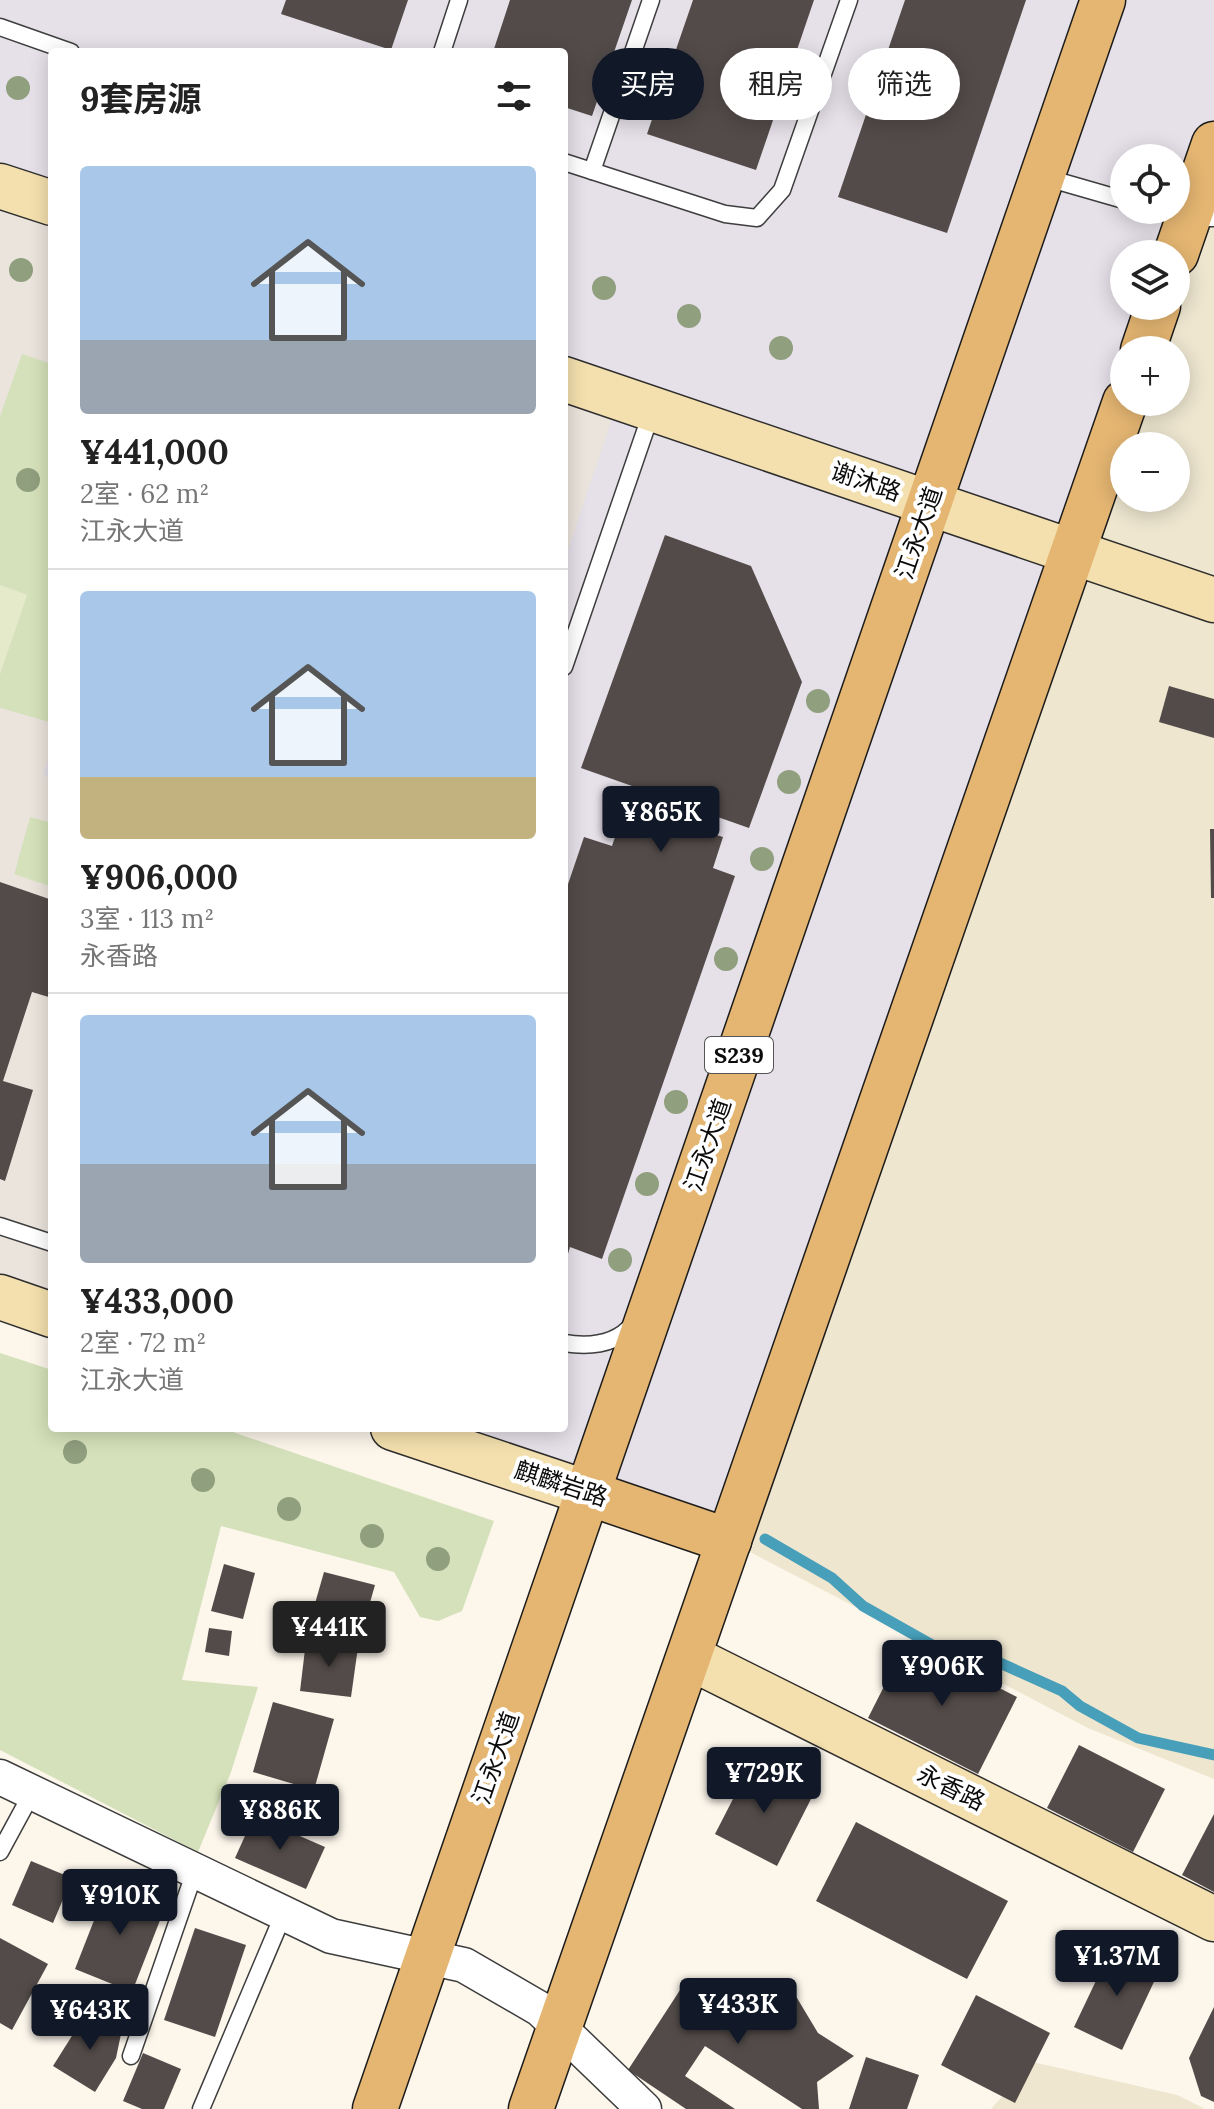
<!DOCTYPE html>
<html lang="zh">
<meta charset="utf-8">
<style>
body{margin:0;font-family:Lora,"Noto Sans SC",serif;background:#f6f6f6;color:#222;height:100vh;display:flex;flex-direction:column;font-size:30px;white-space:nowrap}
*{box-sizing:border-box;margin:0}
p{font-size:26px;color:#767676}
.icon{flex:none;width:44px;height:44px;fill:none;stroke:currentColor;stroke-width:2;stroke-linecap:round;stroke-linejoin:round}
.map{position:relative;flex:1;overflow:hidden}
.sheet{position:absolute;left:48px;top:48px;width:520px;height:1384px;display:flex;flex-direction:column;background:#fff;border-radius:8px;box-shadow:0 4px 20px #0003}
.sheet>*{flex:none}
.hud{position:absolute;left:592px;top:48px;width:502px;height:72px;display:flex;gap:16px}
.controls{position:absolute;left:1110px;top:144px;display:grid;gap:16px}
.controls a{display:grid;place-items:center;width:80px;height:80px;border-radius:50%;background:#fff;box-shadow:0 4px 20px #0003;font-size:40px}
.price{position:absolute;translate:-50% -68px;padding:0 18px;border-radius:8px;background:#111827;color:#fff;font-size:26px;line-height:52px;filter:drop-shadow(0 2px 4px #0008)}
.price::after{content:'';position:absolute;left:50%;top:48px;width:24px;height:18px;margin-left:-12px;background:inherit;clip-path:polygon(0 0,100% 0,50% 100%)}
.price.active{background:#222;color:#fff}
ul{padding:0;list-style:none}
li{display:grid;align-content:center;gap:16px;height:424px;padding:0 32px}
li+li{border-top:2px solid #e0e0e0}
li span{display:grid;place-items:center;height:248px;border-radius:8px;color:#555}
li>.icon{margin-inline-start:auto}
span .icon{width:144px;height:144px;fill:#fffc;stroke-width:1}
li b{font-size:34px}
h2{display:flex;justify-content:space-between;align-items:center;height:96px;padding:0 32px;font-size:34px}
.chip{padding:0 28px;border-radius:36px;background:#fff;box-shadow:0 4px 20px #0003;font-size:28px;line-height:72px}
.chip.active{background:#111827;color:#fff}
.map>svg:first-child{display:block}
.industrial{fill:#e6e0e8;fill-rule:evenodd}
.farmland{fill:#eee6cf;fill-rule:evenodd}
.green{fill:#d5e1ba}
.pitch{fill:#e4eaca}
.plaza{fill:#eae4dc}
.lines{fill:none;stroke-linecap:round;stroke-linejoin:round}
.stream{stroke:#479fba;stroke-width:11}
.building{fill:#524b49}
.lane-casing{stroke:#3e3e3e;stroke-width:19}
.street-casing{stroke:#3e3e3e;stroke-width:37}
.secondary-casing{stroke:#2d2d2d;stroke-width:47}
.primary-casing{stroke:#1c1c1c;stroke-width:47}
.lane{stroke:#fff;stroke-width:16}
.street{stroke:#fff;stroke-width:34}
.secondary{stroke:#f4e0ae;stroke-width:44}
.primary{stroke:#e5b672;stroke-width:44}
.tree{fill:#909f7e}
.labels{text-anchor:middle;stroke-width:8;stroke-linejoin:round;paint-order:stroke}
.shield{fill:#fff;stroke:#545454;stroke-width:2}
.shield-label{font-size:22px;font-weight:bold;fill:#0b0b0b}
.street-label{font-size:24px;fill:#0b0b0b;stroke:#fff}
</style>
<div class="map">
<svg width="1214" height="2109" viewBox="0 0 1214 2109">
<rect width="100%" height="100%" fill="#fcf6eb"/>
<path class="industrial" d="M0 0H1214V144L1176 254H1124V306H1158L1124 350V402L729 1541 392 1428H564V52H52V1316L0 1298ZM1124 158H1176V210H1124Z"/>
<g class="farmland">
<path d="M1214 138V1779L1088 1728 729 1541 1124 402H1176V350H1141L1176 306V254ZM1124 446H1176V498H1124Z"/>
<polygon points="1033,2062 1177,2095 1205,2109 991,2109"/>
</g>
<g class="green">
<polygon points="22,353 52,364 52,723 0,708 0,674 27,595 0,585 0,416"/>
<polygon points="30,816 52,823 52,887 14,875"/>
<polygon points="0,1353 52,1370 52,1428 221,1428 494,1521 462,1611 438,1621 420,1617 394,1572 221,1526 182,1680 258,1687 231,1772 198,1852 0,1750"/>
</g>
<polygon class="pitch" points="0,585 27,595 0,674"/>
<g class="plaza">
<polygon points="0,186 52,203 52,364 22,354 0,416"/>
<polygon points="564,379 619,398 564,561"/>
<polygon points="0,708 52,723 52,746 43,775 52,778 52,823 30,817 14,874 52,887 52,900 0,883"/>
<polygon points="32,992 52,998 52,1290 45,1312 0,1297 0,1179 4,1181 3,1081"/>
</g>
<g class="lines">
<polyline class="stream" points="765,1539 832,1578 863,1606 934,1646 980,1654 1062,1691 1080,1706 1138,1738 1214,1755"/>
</g>
<g class="building">
<polygon points="286,0 408,0 391,50 281,14"/>
<polygon points="510,0 632,0 592,116 564,107 564,52 493,52"/>
<polygon points="693,0 814,0 756,170 647,134"/>
<polygon points="905,0 1026,0 947,233 838,197"/>
<polygon points="665,535 751,566 802,682 749,828 712,815 707,832 723,837 713,868 735,876 602,1259 570,1247 565,1264 564,896 584,837 612,846 632,786 581,768"/>
<polygon points="1169,686 1214,699 1214,738 1159,722"/>
<polygon points="1210,829 1214,829 1214,898 1211,898"/>
<polygon points="0,882 52,900 52,998 32,992 3,1081 33,1090 5,1181 0,1179"/>
<polygon points="224,1564 255,1573 243,1619 211,1611"/>
<polygon points="324,1572 375,1585 365,1620 314,1607"/>
<polygon points="209,1628 232,1631 229,1656 205,1652"/>
<polygon points="306,1641 358,1647 351,1697 300,1691"/>
<polygon points="907,1641 1017,1697 978,1774 868,1718"/>
<polygon points="273,1702 334,1719 314,1790 253,1772"/>
<polygon points="1079,1745 1165,1789 1133,1852 1047,1808"/>
<polygon points="751,1764 813,1795 777,1866 715,1834"/>
<polygon points="1214,1814 1214,1892 1182,1875"/>
<polygon points="254,1816 325,1847 306,1889 235,1858"/>
<polygon points="856,1822 1008,1901 967,1979 816,1901"/>
<polygon points="31,1861 72,1878 53,1923 12,1905"/>
<polygon points="109,1882 166,1905 132,1992 75,1969"/>
<polygon points="195,1928 246,1945 215,2037 164,2020"/>
<polygon points="0,1938 48,1964 12,2030 0,2023"/>
<polygon points="1113,1945 1160,1969 1122,2050 1074,2027"/>
<polygon points="682,1987 738,1996 791,1988 818,2033 854,2056 817,2082 819,2109 802,2109 705,2046 685,2076 735,2109 686,2109 628,2070"/>
<polygon points="976,1995 1050,2033 1015,2103 941,2065"/>
<polygon points="1214,2007 1214,2102 1201,2096 1189,2058"/>
<polygon points="87,2012 121,2034 116,2058 95,2092 53,2066"/>
<polygon points="143,2053 181,2069 164,2109 142,2109 123,2101"/>
<polygon points="866,2057 919,2075 907,2109 849,2109"/>
</g>
<g class="lines">
<g class="lane-casing">
<g id="lane">
<polyline points="0,27 71,52"/>
<polyline points="442,52 459,0"/>
<polyline points="564,162 725,214 757,218 782,190 849,0"/>
<polyline points="592,171 651,0"/>
<polyline points="1044,177 1124,200"/>
<polyline points="1161,210 1188,218 1214,218"/>
<polyline points="564,667 652,411"/>
<polyline points="0,1226 52,1243"/>
<path d="M564 1343C589 1347 616 1345 633 1324"/>
<polyline points="0,1852 32,1793"/>
<polyline points="131,2056 195,1871"/>
<polyline points="201,2109 284,1913"/>
</g>
</g>
<g class="street-casing">
<polyline id="street" points="0,1777 331,1936 464,1965 540,2009 644,2109"/>
</g>
<g class="secondary-casing">
<g id="secondary">
<polyline points="0,186 52,203"/>
<polyline points="564,379 1214,600"/>
<polyline points="0,1297 52,1315"/>
<polyline points="393,1428 588,1493"/>
<polyline points="689,1657 1214,1919"/>
</g>
</g>
<g class="primary-casing">
<g id="primary">
<polyline points="1176,254 1214,144"/>
<polyline points="1143,350 1158,306"/>
<polyline points="588,1493 729,1541"/>
<polyline points="375,2109 1103,0"/>
<polyline points="531,2109 1125,402"/>
</g>
</g>
<use href="#lane" class="lane"/>
<use href="#street" class="street"/>
<use href="#secondary" class="secondary"/>
<use href="#primary" class="primary"/>
</g>
<g class="tree">
<circle cx="18" cy="88" r="12"/>
<circle cx="21" cy="270" r="12"/>
<circle cx="604" cy="288" r="12"/>
<circle cx="689" cy="316" r="12"/>
<circle cx="781" cy="348" r="12"/>
<circle cx="28" cy="480" r="12"/>
<circle cx="818" cy="701" r="12"/>
<circle cx="789" cy="782" r="12"/>
<circle cx="762" cy="859" r="12"/>
<circle cx="726" cy="959" r="12"/>
<circle cx="676" cy="1102" r="12"/>
<circle cx="647" cy="1184" r="12"/>
<circle cx="620" cy="1260" r="12"/>
<circle cx="75" cy="1452" r="12"/>
<circle cx="203" cy="1480" r="12"/>
<circle cx="289" cy="1509" r="12"/>
<circle cx="372" cy="1536" r="12"/>
<circle cx="438" cy="1559" r="12"/>
</g>
<g class="labels">
<rect class="shield" x="705" y="1037" width="68" height="36" rx="6"/>
<g class="shield-label">
<text x="739" y="1063">S239</text>
</g>
<g class="street-label">
<text transform="translate(866 482) rotate(19)" y="8">谢沐路</text>
<text transform="translate(919 533) rotate(-71)" y="8">江永大道</text>
<text transform="translate(708 1145) rotate(-71)" y="8">江永大道</text>
<text transform="translate(561 1484) rotate(18)" y="8">麒麟岩路</text>
<text transform="translate(496 1758) rotate(-71)" y="8">江永大道</text>
<text transform="translate(951 1788) rotate(26)" y="8">永香路</text>
</g>
</g>
</svg>
<div class="controls">
<a><svg class="icon" aria-label="locate" viewBox="0 0 24 24"><circle cx="12" cy="12" r="6"/><path d="M12 2v4M12 18v4M2 12h4M18 12h4"/></svg></a>
<a><svg class="icon" aria-label="layers" viewBox="0 0 24 24"><path d="M12 4l9 5-9 5-9-5zM3 14l9 5 9-5"/></svg></a>
<a>+</a>
<a>−</a>
</div>
<b class="price" style="left:661px;top:854px">¥865K</b>
<b class="price active" style="left:329px;top:1669px">¥441K</b>
<b class="price" style="left:942px;top:1708px">¥906K</b>
<b class="price" style="left:764px;top:1815px">¥729K</b>
<b class="price" style="left:280px;top:1852px">¥886K</b>
<b class="price" style="left:120px;top:1937px">¥910K</b>
<b class="price" style="left:1117px;top:1998px">¥1.37M</b>
<b class="price" style="left:738px;top:2046px">¥433K</b>
<b class="price" style="left:90px;top:2052px">¥643K</b>
<div class="hud">
<a class="chip active">买房</a>
<a class="chip">租房</a>
<a class="chip">筛选</a>
</div>
<section class="sheet">
<h2>9套房源<svg class="icon" aria-label="filters" viewBox="0 0 24 24"><path d="M4 7h16M4 17h16"/><circle cx="9" cy="7" r="2"/><circle cx="15" cy="17" r="2"/></svg></h2>
<ul>
<li><span style="background:linear-gradient(#a9c7e8 70%,#9aa5b1 0)"><svg class="icon" aria-label="home" viewBox="0 0 24 24"><path d="M3 11l9-7 9 7M6 9v11h12V9"/></svg></span><div><b>¥441,000</b><p>2室 · 62 m²</p><p>江永大道</p></div></li>
<li><span style="background:linear-gradient(#a9c7e8 75%,#c2b280 0)"><svg class="icon" aria-label="home" viewBox="0 0 24 24"><path d="M3 11l9-7 9 7M6 9v11h12V9"/></svg></span><div><b>¥906,000</b><p>3室 · 113 m²</p><p>永香路</p></div></li>
<li><span style="background:linear-gradient(#a9c7e8 60%,#9aa5b1 0)"><svg class="icon" aria-label="home" viewBox="0 0 24 24"><path d="M3 11l9-7 9 7M6 9v11h12V9"/></svg></span><div><b>¥433,000</b><p>2室 · 72 m²</p><p>江永大道</p></div></li>
</ul>
</section>
</div>
